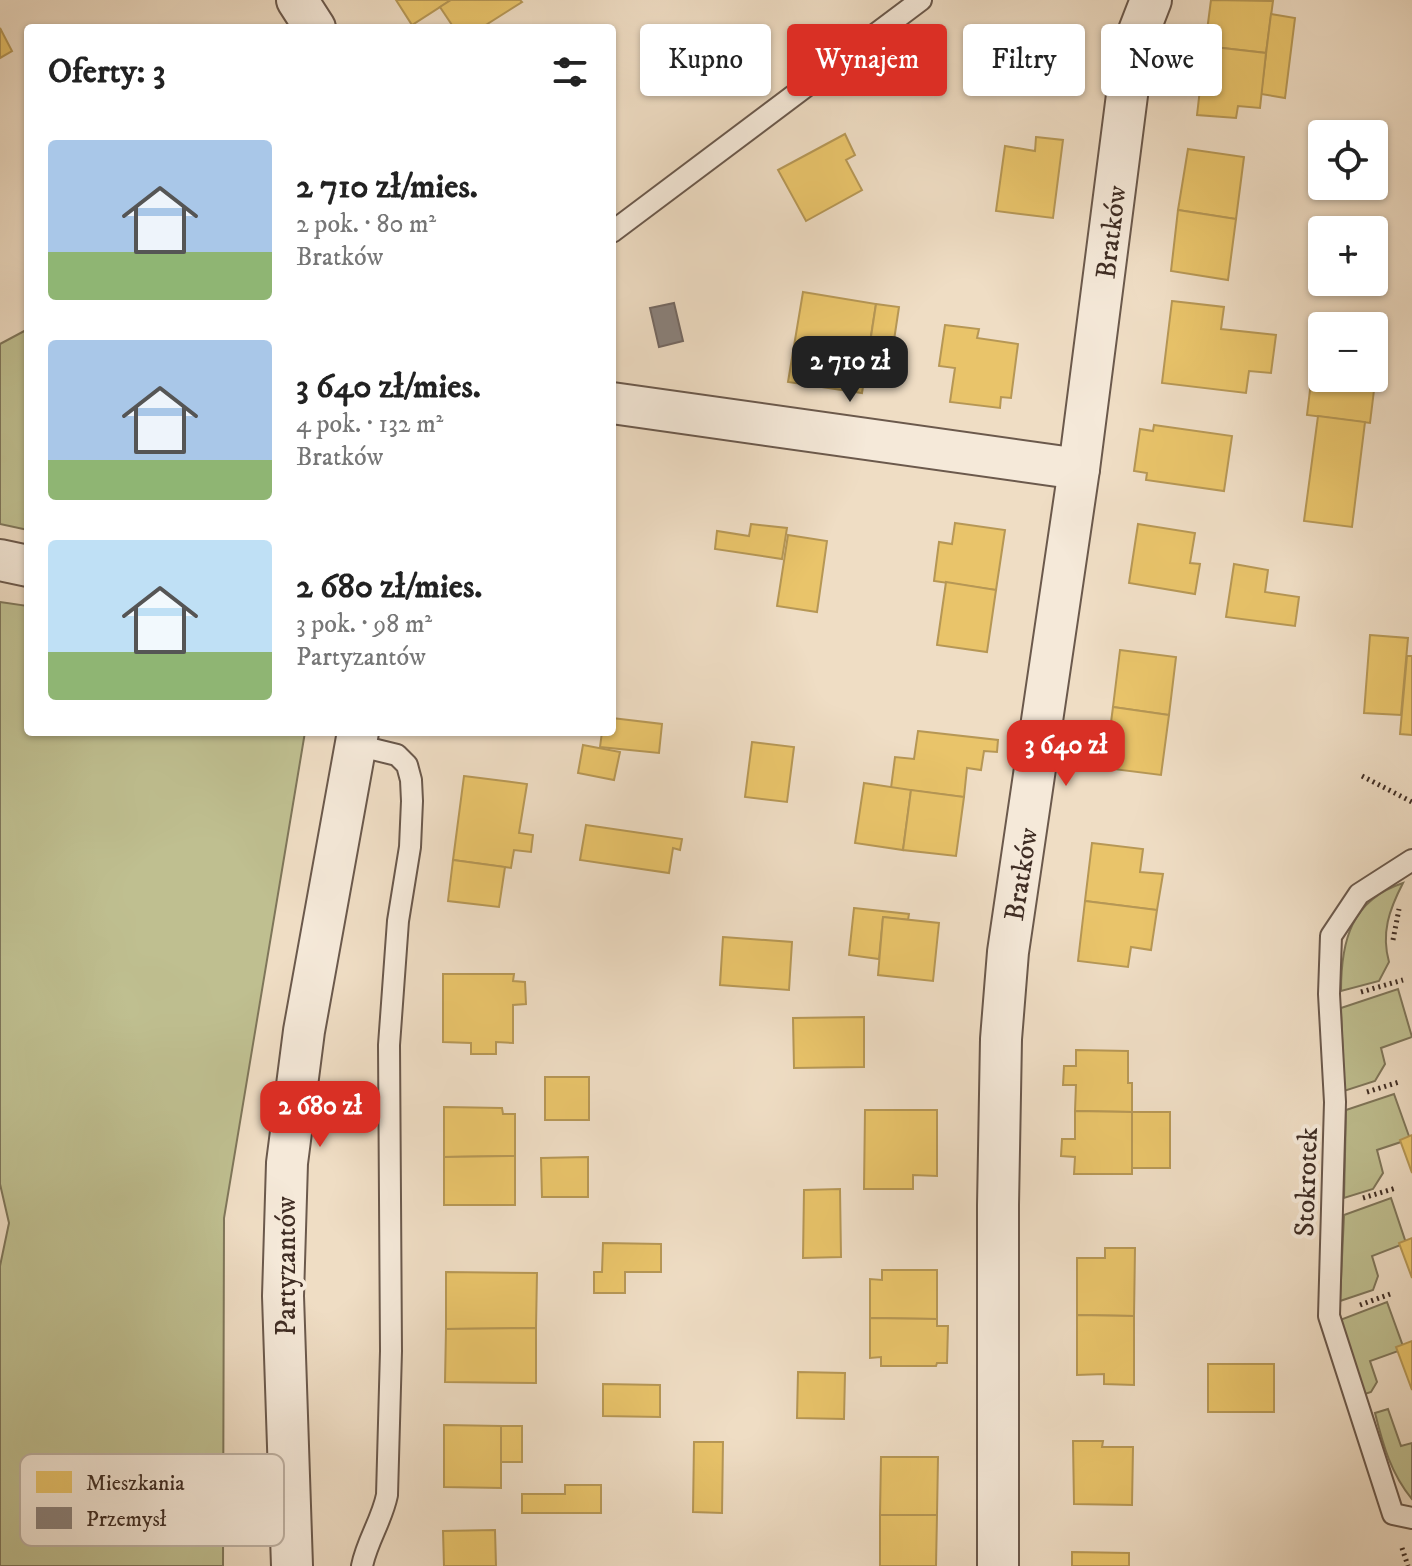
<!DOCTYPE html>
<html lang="pl">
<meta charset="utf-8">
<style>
body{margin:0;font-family:"IM FELL DW Pica",serif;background:#f2f2f2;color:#222;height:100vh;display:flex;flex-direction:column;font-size:30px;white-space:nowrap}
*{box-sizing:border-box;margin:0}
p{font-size:26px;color:#767676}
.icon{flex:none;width:44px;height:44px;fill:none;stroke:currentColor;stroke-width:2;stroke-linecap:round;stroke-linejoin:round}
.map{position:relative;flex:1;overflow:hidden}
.side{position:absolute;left:24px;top:24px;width:592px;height:712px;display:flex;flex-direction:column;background:#fff;border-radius:8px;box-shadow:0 2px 6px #0004}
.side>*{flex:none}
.hud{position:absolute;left:640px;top:24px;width:652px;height:72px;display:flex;gap:16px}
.buttons{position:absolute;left:1308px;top:120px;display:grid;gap:16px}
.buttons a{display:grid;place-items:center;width:80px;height:80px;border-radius:8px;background:#fff;box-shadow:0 2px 6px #0004;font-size:40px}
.price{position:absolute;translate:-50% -68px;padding:0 18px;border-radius:16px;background:#d93025;color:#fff;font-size:26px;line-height:52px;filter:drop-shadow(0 2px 4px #0008)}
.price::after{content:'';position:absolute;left:50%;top:48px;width:24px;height:18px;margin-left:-12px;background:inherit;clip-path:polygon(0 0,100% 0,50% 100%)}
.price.selected{background:#222;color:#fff}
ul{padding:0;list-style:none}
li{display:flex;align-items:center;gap:24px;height:200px;padding:0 24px}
li span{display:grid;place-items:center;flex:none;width:224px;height:160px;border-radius:8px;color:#555}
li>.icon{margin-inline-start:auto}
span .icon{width:96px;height:96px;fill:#fffc;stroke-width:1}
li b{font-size:34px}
h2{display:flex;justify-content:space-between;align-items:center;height:96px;padding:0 24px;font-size:34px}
.tag{padding:0 28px;border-radius:8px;background:#fff;box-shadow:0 2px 6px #0004;font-size:28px;line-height:72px}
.tag.selected{background:#d93025;color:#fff}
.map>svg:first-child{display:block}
.green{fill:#bfbf90;stroke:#7f765a;stroke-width:2}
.homes{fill:#e9c46a;stroke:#b69755;stroke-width:2}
.industry{fill:#8a817c;stroke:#746862;stroke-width:2}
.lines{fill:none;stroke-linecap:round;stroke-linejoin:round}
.service-casing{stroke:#6b594c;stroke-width:24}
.minor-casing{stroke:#6b594c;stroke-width:44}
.path{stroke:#3f2d24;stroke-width:5;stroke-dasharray:2 4;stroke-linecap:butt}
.service{stroke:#f5e9d9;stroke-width:20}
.minor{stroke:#f5e9d9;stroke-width:40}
.labels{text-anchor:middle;stroke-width:8;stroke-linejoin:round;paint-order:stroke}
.street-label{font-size:28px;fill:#3f2d24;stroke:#f5e9d9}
.key{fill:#f5e9d9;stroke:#beb1a3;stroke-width:2}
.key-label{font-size:22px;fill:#3f2d24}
</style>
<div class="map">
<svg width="1412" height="1566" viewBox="0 0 1412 1566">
<rect width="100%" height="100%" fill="#efddc4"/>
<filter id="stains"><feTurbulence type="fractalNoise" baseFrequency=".0025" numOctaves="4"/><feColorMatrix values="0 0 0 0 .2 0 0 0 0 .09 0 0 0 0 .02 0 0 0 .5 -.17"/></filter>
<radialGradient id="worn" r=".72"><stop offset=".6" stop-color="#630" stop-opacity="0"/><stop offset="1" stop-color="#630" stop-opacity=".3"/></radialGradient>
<g class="green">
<polygon points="28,329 28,530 0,524 0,344"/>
<polygon points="0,602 28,606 28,732 305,732 224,1218 223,1566 0,1566 0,1266 9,1223 0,1184"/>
<path d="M1403 883C1389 910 1381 933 1389 962L1379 981 1341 991C1341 941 1351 900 1403 883Z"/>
<polygon points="1398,989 1412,1037 1381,1048 1385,1064 1375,1081 1344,1091 1341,1008"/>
<polygon points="1394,1094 1410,1139 1377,1150 1383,1173 1373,1189 1344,1198 1346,1110"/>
<polygon points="1391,1198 1406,1243 1372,1256 1378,1276 1373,1290 1340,1301 1344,1215"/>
<polygon points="1387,1302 1404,1349 1370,1361 1377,1382 1371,1392 1365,1394 1340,1320"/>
<path d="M1388 1409 1401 1446 1412 1443V1499C1391 1474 1383 1445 1375 1413Z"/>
</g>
<g class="homes">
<polygon points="396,0 451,0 412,25"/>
<polygon points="451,0 520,0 522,2 481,28 454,28 440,7"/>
<polygon points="1211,0 1273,1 1266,53 1205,46"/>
<polygon points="1271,14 1295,18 1285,98 1261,94"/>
<polygon points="0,28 12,51 0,58"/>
<polygon points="1205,46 1266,53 1260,108 1238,106 1236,118 1197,115"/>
<polygon points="845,134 855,155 846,160 862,190 806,221 778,170"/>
<polygon points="1036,137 1063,140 1053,218 996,211 1005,146 1035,151"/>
<polygon points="1188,149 1244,157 1236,219 1178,210"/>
<polygon points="1178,210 1236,219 1228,280 1171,271"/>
<polygon points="803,292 876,304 862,393 788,382"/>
<polygon points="1172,301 1224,307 1221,329 1276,335 1271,373 1249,371 1246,393 1162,383"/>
<polygon points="876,304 899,307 891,360 868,356"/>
<polygon points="945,325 979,329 977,338 1018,344 1011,398 1001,397 1000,408 950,402 955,368 939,366"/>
<polygon points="1311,382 1374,390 1370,423 1307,415"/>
<polygon points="1318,416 1365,422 1352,527 1304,521"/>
<polygon points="1154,425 1232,436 1224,491 1146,480 1147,473 1134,471 1140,429 1153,431"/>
<polygon points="955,523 1005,530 996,590 934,581 939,542 952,544"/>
<polygon points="751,524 787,528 782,559 715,549 717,531 749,536"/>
<polygon points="1138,524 1195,533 1190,563 1200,564 1195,594 1129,583"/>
<polygon points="788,535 827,541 817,612 777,606"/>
<polygon points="1234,564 1268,570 1265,592 1299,597 1295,626 1226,617"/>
<polygon points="946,582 996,590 987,652 937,645"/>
<polygon points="1370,635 1408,638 1401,715 1364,713"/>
<polygon points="1120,650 1176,657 1169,715 1113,707"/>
<polygon points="1407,656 1412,656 1412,735 1400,734"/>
<polygon points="1113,707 1169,715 1161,775 1105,768"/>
<polygon points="612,718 662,724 659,753 600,747 602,732 612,732"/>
<polygon points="918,731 998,740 997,752 984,751 981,770 967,768 964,797 891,788 895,757 914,759"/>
<polygon points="752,742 794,747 787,802 745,797"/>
<polygon points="583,745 620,752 614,780 578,773"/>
<polygon points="464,776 527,784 519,833 533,835 531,852 514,850 511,868 453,860"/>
<polygon points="864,783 911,790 903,850 855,843"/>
<polygon points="911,790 964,797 956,856 903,850"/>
<polygon points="586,825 682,839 680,850 673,848 669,873 580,860"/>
<polygon points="1092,843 1143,849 1140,872 1163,874 1157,910 1085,901"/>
<polygon points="453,860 505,867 499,907 448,901"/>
<polygon points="1085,901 1157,910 1151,950 1131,947 1128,967 1078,961"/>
<polygon points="854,908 909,914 908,920 883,917 879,959 849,955"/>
<polygon points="883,917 939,923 933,981 878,975"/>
<polygon points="723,937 792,942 789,990 720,985"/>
<polygon points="443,974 514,974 513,981 525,982 526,1004 513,1005 513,1043 496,1042 496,1054 471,1054 471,1043 443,1042"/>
<polygon points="864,1017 864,1067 794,1068 793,1018"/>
<polygon points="1076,1050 1128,1051 1128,1083 1132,1083 1132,1112 1075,1111 1076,1085 1063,1085 1064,1066 1076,1066"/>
<rect x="545" y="1077" width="44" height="43"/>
<polygon points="444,1107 502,1108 503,1114 515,1114 515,1156 444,1157"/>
<polygon points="865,1110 937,1110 937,1176 913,1175 913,1189 864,1189"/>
<polygon points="1075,1111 1132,1112 1132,1174 1074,1174 1075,1157 1061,1156 1062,1139 1075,1139"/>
<rect x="1132" y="1112" width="38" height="56"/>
<polygon points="1412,1135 1412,1173 1400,1140"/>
<polygon points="515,1156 515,1205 444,1205 444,1157"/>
<polygon points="588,1157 588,1197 542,1197 541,1158"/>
<polygon points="840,1189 841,1257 803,1258 804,1190"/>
<polygon points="1412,1238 1412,1278 1399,1243"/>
<polygon points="603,1243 661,1244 661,1272 625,1272 625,1293 594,1293 594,1272 602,1272"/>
<polygon points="1105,1248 1135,1248 1134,1316 1077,1315 1077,1258 1105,1258"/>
<polygon points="882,1270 937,1270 937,1319 870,1318 870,1279 882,1280"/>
<polygon points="446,1272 537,1273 536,1328 446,1329"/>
<polygon points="1077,1315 1134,1316 1134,1385 1104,1384 1104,1374 1077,1375"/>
<polygon points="870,1318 937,1319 937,1326 948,1326 947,1363 937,1363 936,1366 881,1366 881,1357 870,1358"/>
<polygon points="536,1328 536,1383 445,1382 446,1329"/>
<polygon points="1412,1341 1412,1390 1396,1347"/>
<rect x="1208" y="1364" width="66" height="48"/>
<polygon points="798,1372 845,1373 844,1419 797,1418"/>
<polygon points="603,1384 660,1385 660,1417 603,1416"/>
<polygon points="444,1425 501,1426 501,1488 444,1487"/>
<rect x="501" y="1426" width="21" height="36"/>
<polygon points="1073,1441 1103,1441 1102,1447 1133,1447 1132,1505 1074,1504"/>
<polygon points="694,1442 723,1442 722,1513 693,1512"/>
<polygon points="881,1457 938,1457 937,1515 880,1515"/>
<polygon points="565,1485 601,1485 601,1513 522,1513 522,1494 565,1494"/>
<polygon points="880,1515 937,1515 936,1566 880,1566"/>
<polygon points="495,1530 496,1566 444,1566 443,1531"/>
<polygon points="1072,1552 1129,1553 1129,1566 1072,1566"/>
</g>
<polygon class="industry" points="674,303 683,341 659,347 650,308"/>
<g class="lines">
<g class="service-casing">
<g id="service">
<polyline points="612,232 921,0"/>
<path d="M356 745 397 755 407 765 411 780 412 801 410 847 398 921 389 1045 391 1351 387 1495C382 1520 367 1541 362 1566"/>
<polyline points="1412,860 1359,894 1331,936 1329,994 1335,1102 1329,1316 1393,1514 1412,1518"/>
</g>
</g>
<g class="minor-casing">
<g id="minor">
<polyline points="297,0 315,28"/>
<polyline points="612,403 1079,469"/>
<polyline points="0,560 28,566"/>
<polyline points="292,1566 283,1296 287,1163 304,1031 358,732"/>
<polyline points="998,1566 998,1205 1001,1039 1008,952 1079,469 1131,64 1139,31 1151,0"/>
</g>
</g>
<g class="path">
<polyline points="1362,776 1412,802"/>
<polyline points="1393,940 1399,909"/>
<polyline points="1361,992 1403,980"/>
<polyline points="1367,1092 1399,1082"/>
<polyline points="1363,1198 1396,1188"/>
<polyline points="1360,1305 1393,1293"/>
<polyline points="1402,1548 1408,1566"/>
</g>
<use href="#service" class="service"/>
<use href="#minor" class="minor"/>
</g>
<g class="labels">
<g class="street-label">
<text transform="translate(1110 232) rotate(-83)" y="10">Bratków</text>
<text transform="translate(1020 874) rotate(-81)" y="10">Bratków</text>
<text transform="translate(1305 1182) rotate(-88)" y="10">Stokrotek</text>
<text transform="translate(285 1266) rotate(-90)" y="10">Partyzantów</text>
</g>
</g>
<rect x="20" y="1454" width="264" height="92" rx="12" class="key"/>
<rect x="36" y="1471" width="36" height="22" fill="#e9c46a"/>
<rect x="36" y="1507" width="36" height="22" fill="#8a817c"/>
<g class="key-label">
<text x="86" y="1490">Mieszkania</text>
<text x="86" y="1526">Przemysł</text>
</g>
<rect width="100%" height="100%" filter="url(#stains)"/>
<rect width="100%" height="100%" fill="url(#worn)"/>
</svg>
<div class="buttons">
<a><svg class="icon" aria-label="locate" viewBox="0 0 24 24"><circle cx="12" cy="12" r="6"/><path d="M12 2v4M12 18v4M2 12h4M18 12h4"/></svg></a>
<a>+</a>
<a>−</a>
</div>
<b class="price selected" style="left:850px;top:404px">2 710 zł</b>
<b class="price" style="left:1066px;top:788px">3 640 zł</b>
<b class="price" style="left:320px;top:1149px">2 680 zł</b>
<div class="hud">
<a class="tag">Kupno</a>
<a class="tag selected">Wynajem</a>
<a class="tag">Filtry</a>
<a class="tag">Nowe</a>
</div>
<section class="side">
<h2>Oferty: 3<svg class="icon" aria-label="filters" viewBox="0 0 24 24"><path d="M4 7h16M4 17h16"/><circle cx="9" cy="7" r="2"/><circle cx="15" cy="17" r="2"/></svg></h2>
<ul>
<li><span style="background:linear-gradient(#a9c7e8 70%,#8fb573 0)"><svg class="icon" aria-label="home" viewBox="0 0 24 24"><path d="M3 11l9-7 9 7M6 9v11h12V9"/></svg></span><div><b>2 710 zł/mies.</b><p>2 pok. · 80 m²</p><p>Bratków</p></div></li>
<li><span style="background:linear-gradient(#a9c7e8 75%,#8fb573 0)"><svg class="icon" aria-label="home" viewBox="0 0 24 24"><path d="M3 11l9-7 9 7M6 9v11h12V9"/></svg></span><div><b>3 640 zł/mies.</b><p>4 pok. · 132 m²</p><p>Bratków</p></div></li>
<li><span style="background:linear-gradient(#bfe0f5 70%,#8fb573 0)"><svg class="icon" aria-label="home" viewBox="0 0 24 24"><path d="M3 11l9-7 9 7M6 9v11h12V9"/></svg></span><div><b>2 680 zł/mies.</b><p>3 pok. · 98 m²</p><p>Partyzantów</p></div></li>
</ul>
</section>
</div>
